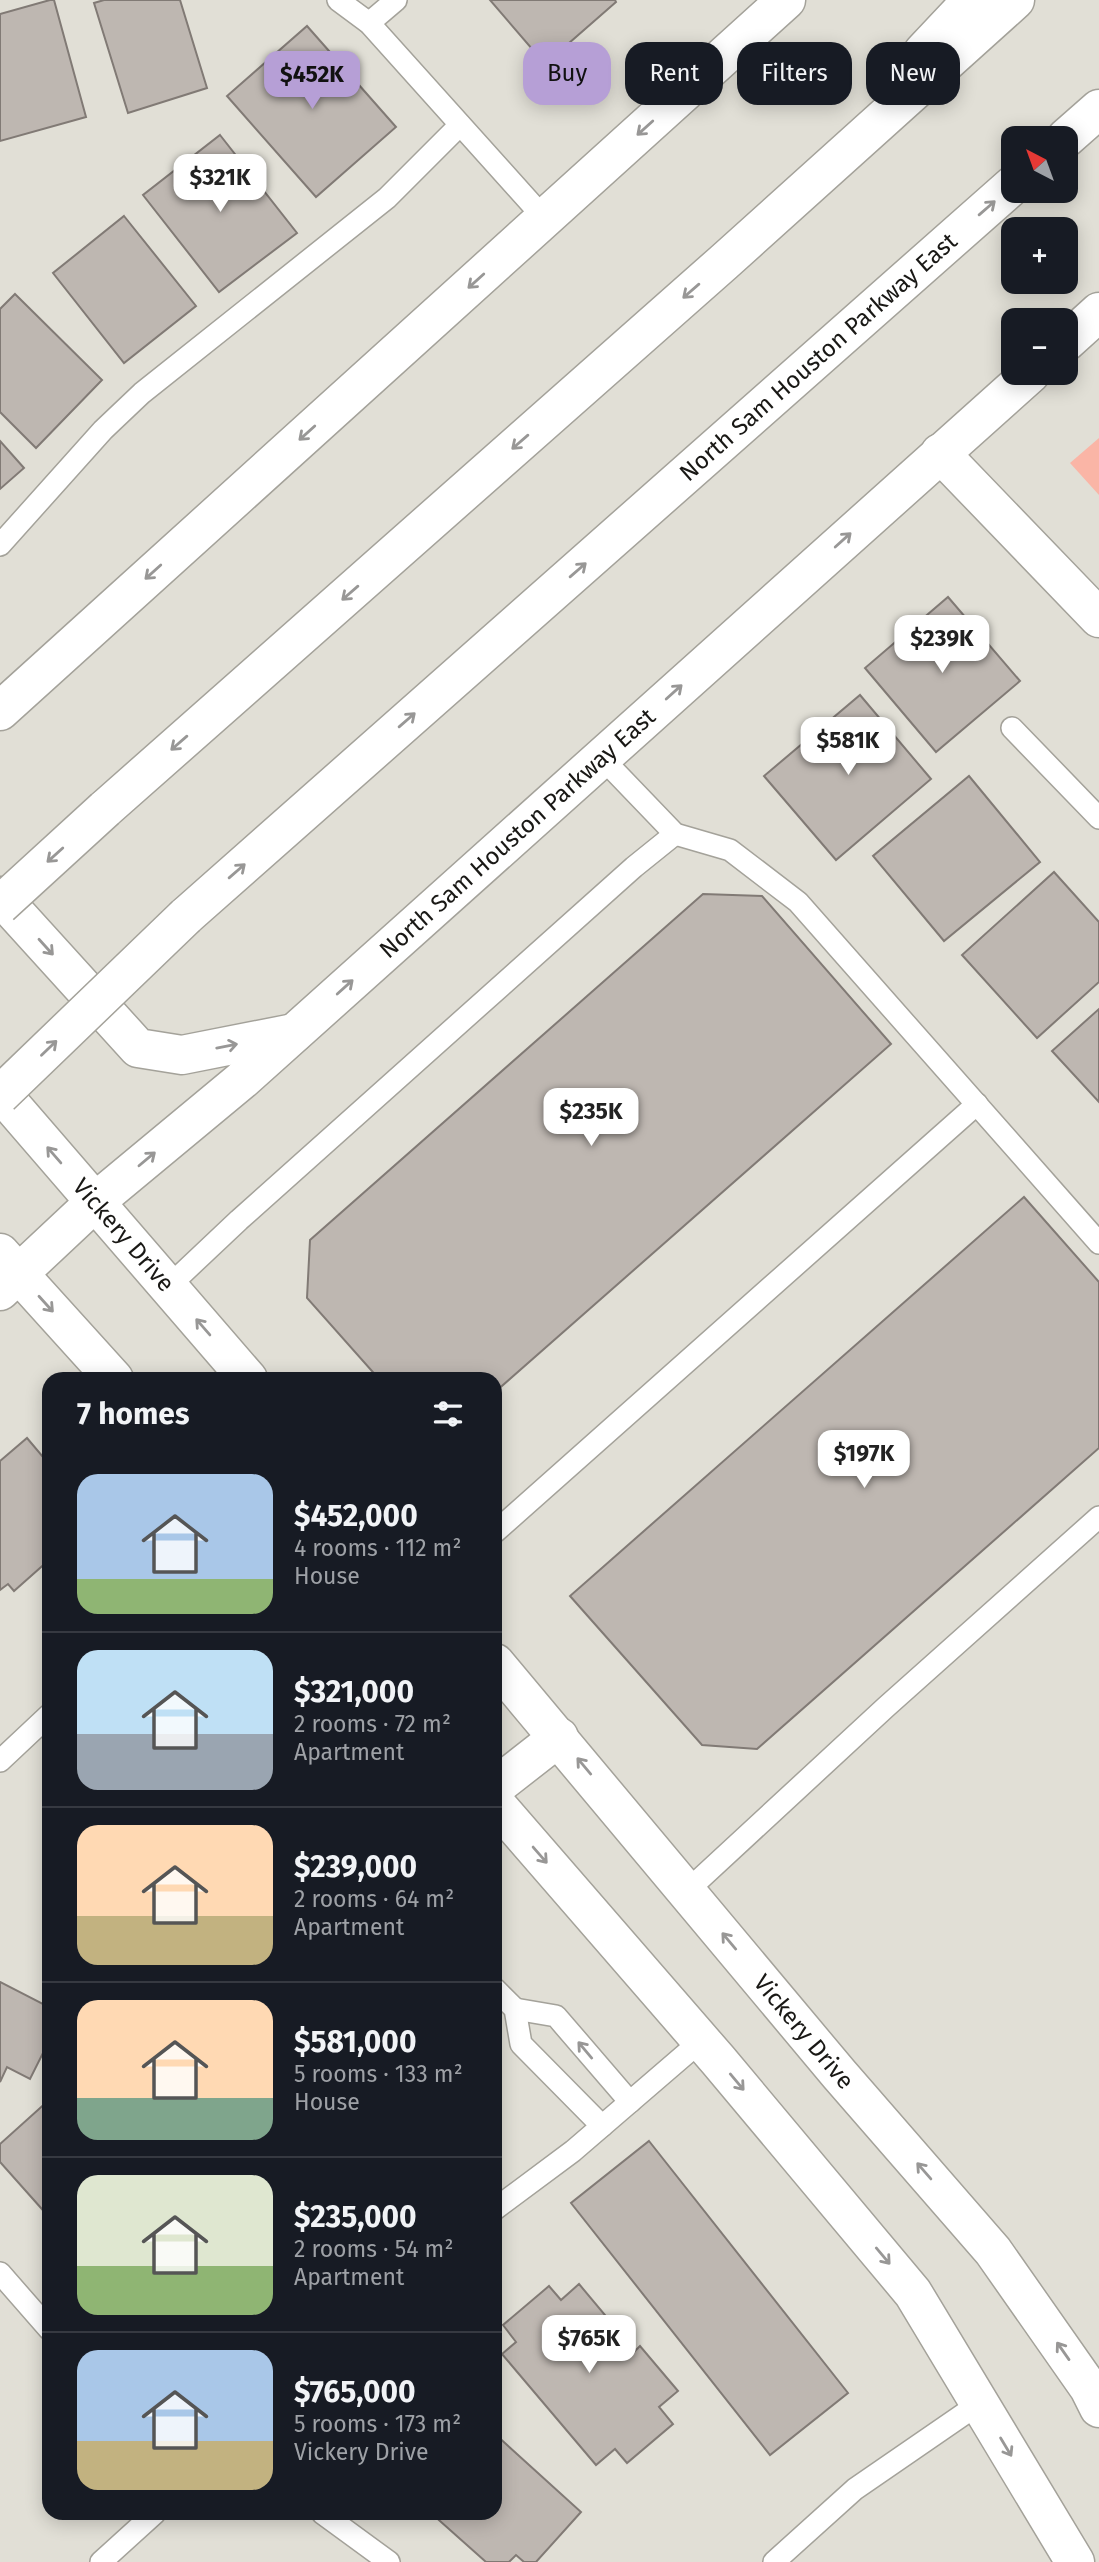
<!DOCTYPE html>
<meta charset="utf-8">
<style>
body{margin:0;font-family:"Fira Sans",sans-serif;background:#20242c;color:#f1f3f6;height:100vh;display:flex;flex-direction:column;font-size:26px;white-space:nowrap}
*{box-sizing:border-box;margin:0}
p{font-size:23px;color:#9ea1a6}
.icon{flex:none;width:38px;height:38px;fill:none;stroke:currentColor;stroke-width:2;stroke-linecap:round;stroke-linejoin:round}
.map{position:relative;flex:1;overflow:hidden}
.side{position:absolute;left:42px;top:1372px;width:460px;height:1148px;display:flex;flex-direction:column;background:#171b24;border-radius:21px;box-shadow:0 4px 18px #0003}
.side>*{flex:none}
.banner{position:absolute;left:523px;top:42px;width:471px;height:63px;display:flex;gap:14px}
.needle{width:46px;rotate:319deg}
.fabs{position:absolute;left:1001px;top:126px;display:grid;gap:14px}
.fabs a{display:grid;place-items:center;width:77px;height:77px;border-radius:14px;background:#171b24;box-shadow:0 4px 18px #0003;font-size:35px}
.price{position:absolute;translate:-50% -60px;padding:0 16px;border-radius:14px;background:#fff;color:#222;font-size:23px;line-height:46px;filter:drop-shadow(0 2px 4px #0008)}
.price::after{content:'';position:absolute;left:50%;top:42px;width:21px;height:16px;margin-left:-10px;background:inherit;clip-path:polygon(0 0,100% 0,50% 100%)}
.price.current{background:#b69fd6;color:#111}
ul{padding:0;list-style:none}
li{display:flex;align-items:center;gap:21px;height:175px;padding:0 35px}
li+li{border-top:2px solid #363941}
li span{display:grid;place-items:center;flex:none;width:196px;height:140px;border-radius:21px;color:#555}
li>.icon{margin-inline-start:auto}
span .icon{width:84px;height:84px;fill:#fffc;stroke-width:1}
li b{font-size:30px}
h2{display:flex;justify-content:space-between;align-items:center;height:84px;padding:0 35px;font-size:30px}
.tag{padding:0 24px;border-radius:21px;background:#171b24;box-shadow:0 4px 18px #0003;font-size:24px;line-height:63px}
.tag.current{background:#b69fd6;color:#111}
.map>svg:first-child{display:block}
.green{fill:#fab5a6}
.building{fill:#beb7b1;stroke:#817a75;stroke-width:2}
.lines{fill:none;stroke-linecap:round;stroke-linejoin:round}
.service-casing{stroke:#a4a29a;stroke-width:24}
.minor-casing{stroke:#a4a29a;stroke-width:41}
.secondary-casing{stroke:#a4a29a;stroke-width:41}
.motorway-casing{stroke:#a4a29a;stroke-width:41}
.service{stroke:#fff;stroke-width:21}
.minor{stroke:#fff;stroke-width:38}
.secondary{stroke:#fff;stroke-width:38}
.motorway{stroke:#fff;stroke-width:38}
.motorway-bridge-casing{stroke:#a4a29a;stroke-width:41;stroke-linecap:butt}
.motorway-bridge{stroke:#fff;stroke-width:38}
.oneway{stroke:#989796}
.labels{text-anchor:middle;stroke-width:5;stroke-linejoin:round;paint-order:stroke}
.street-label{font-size:24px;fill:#191815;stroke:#efece3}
</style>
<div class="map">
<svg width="1099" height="2562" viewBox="0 0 1099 2562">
<rect width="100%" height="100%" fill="#e1dfd6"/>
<polygon class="green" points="1099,438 1099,495 1070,463"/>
<g class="building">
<polygon points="50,0 54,0 86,117 0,141 0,14"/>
<polygon points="104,0 180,0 207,88 128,113 94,3"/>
<polygon points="490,0 615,0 616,2 545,64"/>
<polygon points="307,26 396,127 316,197 227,96"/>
<polygon points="220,135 297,233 219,292 143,195"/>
<polygon points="124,216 196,306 124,363 53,273"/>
<polygon points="15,294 102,380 36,448 0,412 0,309"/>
<polygon points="0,441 24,468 0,489"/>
<polygon points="948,597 1020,681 936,752 865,668"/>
<polygon points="860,695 931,779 836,860 764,776"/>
<polygon points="969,776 1040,862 944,941 873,856"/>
<polygon points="1054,872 1099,922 1099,982 1037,1038 962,955"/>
<polygon points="703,894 762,896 891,1044 495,1392 495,1379 379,1379 307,1298 310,1240"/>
<polygon points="1099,1009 1099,1102 1052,1051"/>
<polygon points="1024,1197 1099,1282 1099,1448 757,1749 702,1745 570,1596"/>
<polygon points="27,1438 49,1464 49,1560 14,1591 8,1584 0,1590 0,1461"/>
<polygon points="0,1982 49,2007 49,2041 30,2079 7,2067 0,2082"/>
<polygon points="49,2100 49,2217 0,2162 0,2144"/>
<polygon points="649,2141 848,2393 770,2455 571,2203"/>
<polygon points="579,2284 635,2351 640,2346 678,2391 659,2407 673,2424 627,2463 615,2449 596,2465 502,2354 516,2342 503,2325 549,2286 561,2300"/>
<polygon points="495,2434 581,2512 536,2562 524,2562 516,2555 509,2562 486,2562 431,2513 495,2513"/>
</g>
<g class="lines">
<g class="service-casing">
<g id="service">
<polyline points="338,0 369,23 545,219"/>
<polyline points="369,23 396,0"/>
<polyline points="0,545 103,430 142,393 387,198 460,125"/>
<polyline points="1012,728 1099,818"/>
<polyline points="601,757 675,834 730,850 798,902 1099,1243"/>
<polyline points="168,1287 239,1220 634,867 675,834"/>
<polyline points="495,1532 977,1104"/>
<polyline points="0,1761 49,1715"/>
<polyline points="687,1891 886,1707 1099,1517"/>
<polyline points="495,1989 515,2009 521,2044 602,2126"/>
<polyline points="515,2009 556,2016 630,2102"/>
<polyline points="495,2209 573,2151 702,2040"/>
<polyline points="0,2273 49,2329"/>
<polyline points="322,2513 389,2562"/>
<polyline points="101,2562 155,2513"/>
<polyline points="774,2562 855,2489 980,2403"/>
</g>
</g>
<g class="minor-casing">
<polyline id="minor" points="940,453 1099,618"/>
</g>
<g class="secondary-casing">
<g id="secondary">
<polyline points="1066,342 1099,312"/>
<polyline points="0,711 786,0"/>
<polyline points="0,896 138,1048 182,1055 294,1033"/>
<path id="s1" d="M0 1092 248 1379"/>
<polyline points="0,1253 114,1379"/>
<path id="s2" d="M0 1291 95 1202 242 1080 1031 373"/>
<path id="s3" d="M495 1663 839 2074 993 2251 1089 2388 1099 2408"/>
<polyline points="495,1787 559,1737"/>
<polyline points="495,1803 718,2060 913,2293 1075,2562"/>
</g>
</g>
<g class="motorway-casing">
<g id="motorway">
<polyline points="923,52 972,0"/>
<polyline points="1066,138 1099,109"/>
<polyline points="105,809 724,262 1015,0"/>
<path id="s4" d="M186 916 1013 185"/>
</g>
</g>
<use href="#service" class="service"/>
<use href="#minor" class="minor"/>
<use href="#secondary" class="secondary"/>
<use href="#motorway" class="motorway"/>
<g class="motorway-bridge-casing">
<g id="motorway-bridge">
<polyline points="0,905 105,809"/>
<polyline points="0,1095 186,916"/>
</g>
</g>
<use href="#motorway-bridge" class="motorway-bridge"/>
</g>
<defs><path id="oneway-shaft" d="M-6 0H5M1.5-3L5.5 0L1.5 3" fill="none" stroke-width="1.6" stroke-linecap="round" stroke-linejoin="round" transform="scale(1.75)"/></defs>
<g class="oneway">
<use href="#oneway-shaft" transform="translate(645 128) rotate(138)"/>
<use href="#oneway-shaft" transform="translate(987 208) rotate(-41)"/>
<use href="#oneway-shaft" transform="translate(476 281) rotate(138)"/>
<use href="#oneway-shaft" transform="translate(691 291) rotate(139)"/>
<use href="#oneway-shaft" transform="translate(307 433) rotate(138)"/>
<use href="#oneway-shaft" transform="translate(520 442) rotate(139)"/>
<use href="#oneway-shaft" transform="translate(843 540) rotate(-42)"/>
<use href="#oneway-shaft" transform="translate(578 570) rotate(-41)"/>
<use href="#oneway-shaft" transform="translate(153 572) rotate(138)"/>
<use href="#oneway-shaft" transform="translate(350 593) rotate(139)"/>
<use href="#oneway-shaft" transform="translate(674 692) rotate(-42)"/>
<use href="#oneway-shaft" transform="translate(407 720) rotate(-41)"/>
<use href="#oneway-shaft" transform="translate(179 743) rotate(139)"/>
<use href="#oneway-shaft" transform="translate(55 855) rotate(138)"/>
<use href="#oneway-shaft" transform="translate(237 871) rotate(-41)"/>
<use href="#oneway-shaft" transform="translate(46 947) rotate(48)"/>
<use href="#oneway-shaft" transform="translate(345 987) rotate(-42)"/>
<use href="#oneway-shaft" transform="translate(227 1046) rotate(-11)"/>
<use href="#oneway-shaft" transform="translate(49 1048) rotate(-44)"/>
<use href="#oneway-shaft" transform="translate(54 1155) rotate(-131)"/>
<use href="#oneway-shaft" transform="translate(147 1159) rotate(-40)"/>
<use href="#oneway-shaft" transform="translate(46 1304) rotate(48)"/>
<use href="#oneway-shaft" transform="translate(203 1327) rotate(-131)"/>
<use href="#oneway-shaft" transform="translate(584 1766) rotate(-130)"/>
<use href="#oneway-shaft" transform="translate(540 1855) rotate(49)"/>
<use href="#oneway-shaft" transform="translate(729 1941) rotate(-130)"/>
<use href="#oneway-shaft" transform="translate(585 2050) rotate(-130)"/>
<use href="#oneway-shaft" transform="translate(737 2082) rotate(50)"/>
<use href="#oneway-shaft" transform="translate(924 2171) rotate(-131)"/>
<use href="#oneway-shaft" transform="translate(883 2256) rotate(50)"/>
<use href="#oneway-shaft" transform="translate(1063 2351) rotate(-125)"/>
<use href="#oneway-shaft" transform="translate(1006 2447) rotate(59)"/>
</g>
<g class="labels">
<g class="street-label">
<text dy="8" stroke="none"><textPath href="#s4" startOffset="844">North Sam Houston Parkway East</textPath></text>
<text dy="8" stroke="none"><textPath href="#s2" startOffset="691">North Sam Houston Parkway East</textPath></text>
<text dy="8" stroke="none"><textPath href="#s1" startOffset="189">Vickery Drive</textPath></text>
<text dy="8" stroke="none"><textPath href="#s3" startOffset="481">Vickery Drive</textPath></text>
</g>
</g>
</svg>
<div class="fabs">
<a><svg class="needle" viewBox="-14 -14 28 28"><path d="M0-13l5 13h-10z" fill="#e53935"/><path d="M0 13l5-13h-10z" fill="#9ea1a6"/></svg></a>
<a>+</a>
<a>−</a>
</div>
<b class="price current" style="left:312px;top:111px">$452K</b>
<b class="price" style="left:220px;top:214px">$321K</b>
<b class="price" style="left:942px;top:675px">$239K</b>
<b class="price" style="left:848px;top:777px">$581K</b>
<b class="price" style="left:591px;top:1148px">$235K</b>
<b class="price" style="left:864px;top:1490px">$197K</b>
<b class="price" style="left:589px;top:2375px">$765K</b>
<div class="banner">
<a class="tag current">Buy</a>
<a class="tag">Rent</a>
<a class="tag">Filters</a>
<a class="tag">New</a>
</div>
<section class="side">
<h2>7 homes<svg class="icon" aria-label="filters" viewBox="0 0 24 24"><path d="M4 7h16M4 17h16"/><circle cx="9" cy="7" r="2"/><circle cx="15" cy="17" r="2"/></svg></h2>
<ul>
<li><span style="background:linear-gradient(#a9c7e8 75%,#8fb573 0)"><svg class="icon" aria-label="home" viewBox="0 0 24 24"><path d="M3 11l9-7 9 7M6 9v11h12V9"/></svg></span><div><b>$452,000</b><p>4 rooms · 112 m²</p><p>House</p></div></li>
<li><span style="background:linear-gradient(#bfe0f5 60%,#9aa5b1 0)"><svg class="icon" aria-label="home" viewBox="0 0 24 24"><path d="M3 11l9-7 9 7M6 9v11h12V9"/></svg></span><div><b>$321,000</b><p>2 rooms · 72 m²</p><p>Apartment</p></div></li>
<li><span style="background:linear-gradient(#ffd9b3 65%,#c2b280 0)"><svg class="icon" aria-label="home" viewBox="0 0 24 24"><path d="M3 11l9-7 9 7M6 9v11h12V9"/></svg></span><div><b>$239,000</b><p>2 rooms · 64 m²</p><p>Apartment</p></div></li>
<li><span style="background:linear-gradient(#ffd9b3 70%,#7fa58c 0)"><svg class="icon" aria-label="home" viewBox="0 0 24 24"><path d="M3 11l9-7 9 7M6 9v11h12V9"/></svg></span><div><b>$581,000</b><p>5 rooms · 133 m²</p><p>House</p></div></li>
<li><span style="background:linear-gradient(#dfe7d0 65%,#8fb573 0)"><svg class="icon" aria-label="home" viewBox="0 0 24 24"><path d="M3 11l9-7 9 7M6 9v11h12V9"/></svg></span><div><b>$235,000</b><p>2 rooms · 54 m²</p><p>Apartment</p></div></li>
<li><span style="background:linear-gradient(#a9c7e8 65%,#c2b280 0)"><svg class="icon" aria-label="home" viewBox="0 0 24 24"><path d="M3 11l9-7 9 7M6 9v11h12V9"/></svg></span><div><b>$765,000</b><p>5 rooms · 173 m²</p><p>Vickery Drive</p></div></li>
</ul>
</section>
</div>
